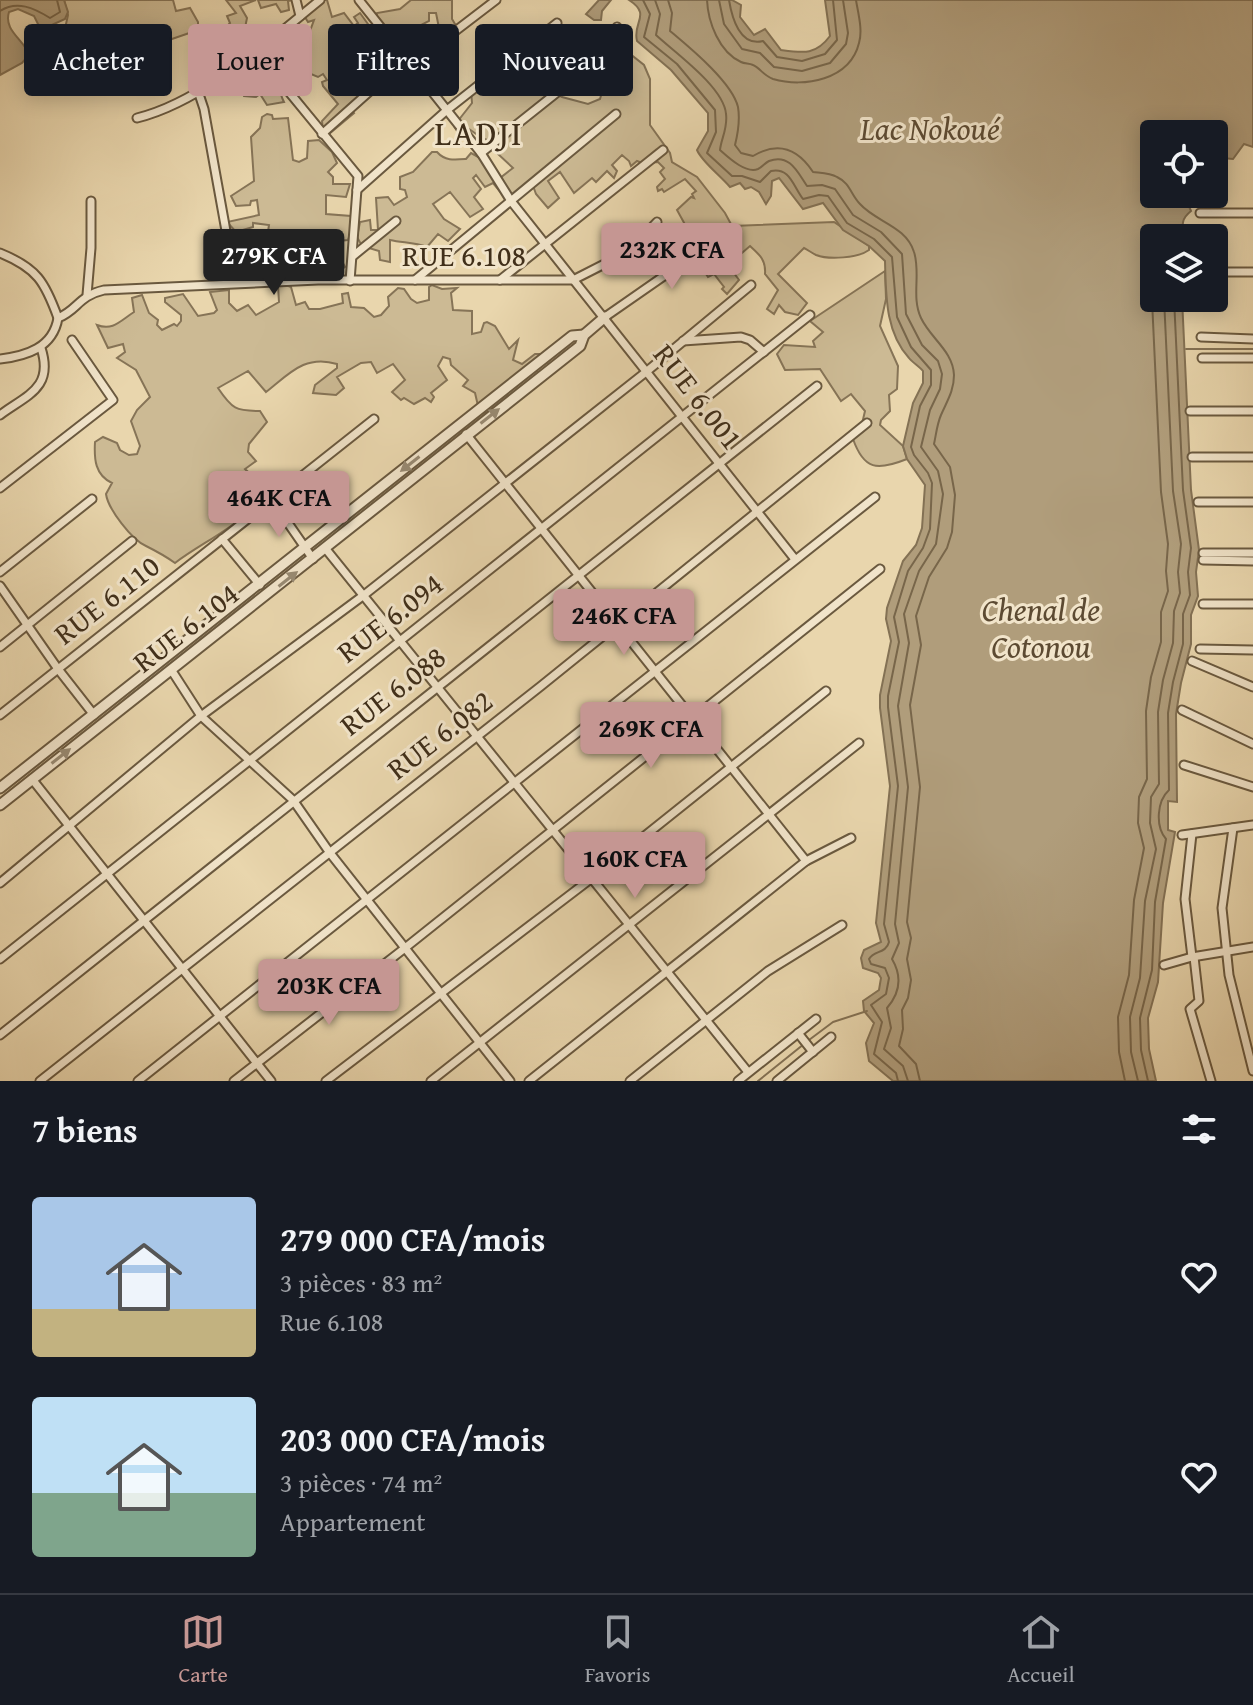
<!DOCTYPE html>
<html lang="fr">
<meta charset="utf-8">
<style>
body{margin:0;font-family:"Gentium Book Plus",serif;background:#20242c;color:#f1f3f6;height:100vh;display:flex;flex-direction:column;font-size:30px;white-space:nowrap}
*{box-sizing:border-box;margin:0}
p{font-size:26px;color:#9ea1a6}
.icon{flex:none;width:44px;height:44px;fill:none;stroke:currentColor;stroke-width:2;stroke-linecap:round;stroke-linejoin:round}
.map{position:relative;height:1081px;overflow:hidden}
.sheet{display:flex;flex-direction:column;background:#171b24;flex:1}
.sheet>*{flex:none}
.banner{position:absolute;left:24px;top:24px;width:800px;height:72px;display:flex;gap:16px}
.fabs{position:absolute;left:1140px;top:120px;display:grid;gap:16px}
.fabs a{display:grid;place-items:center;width:88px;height:88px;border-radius:8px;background:#171b24;box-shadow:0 4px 20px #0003;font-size:40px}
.price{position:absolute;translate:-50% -68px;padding:0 18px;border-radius:8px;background:#c59692;color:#111;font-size:26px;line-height:52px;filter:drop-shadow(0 2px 4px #0008)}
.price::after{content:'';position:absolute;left:50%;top:48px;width:24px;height:18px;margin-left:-12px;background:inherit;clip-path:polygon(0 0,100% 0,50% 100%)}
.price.on{background:#222;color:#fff}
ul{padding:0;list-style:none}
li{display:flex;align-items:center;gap:24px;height:200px;padding:0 32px}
li span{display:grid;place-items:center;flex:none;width:224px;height:160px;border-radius:8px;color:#555}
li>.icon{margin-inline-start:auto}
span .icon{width:96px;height:96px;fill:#fffc;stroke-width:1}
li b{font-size:34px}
h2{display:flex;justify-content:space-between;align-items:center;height:96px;padding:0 32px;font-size:34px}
.chip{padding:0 28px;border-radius:8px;background:#171b24;box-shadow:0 4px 20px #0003;font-size:28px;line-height:72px}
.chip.on{background:#c59692;color:#111}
.tab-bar{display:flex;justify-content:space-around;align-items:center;height:112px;border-top:2px solid #363941;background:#171b24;font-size:22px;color:#9ea1a6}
.tab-bar a{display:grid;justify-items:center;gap:4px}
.tab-bar .on{color:#c59692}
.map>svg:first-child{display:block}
.green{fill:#ccba94;stroke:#867457;stroke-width:2}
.water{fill:#b09d7b;stroke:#837154;stroke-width:2}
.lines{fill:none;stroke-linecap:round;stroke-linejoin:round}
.shore{stroke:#78664a;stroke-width:2}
.stream{stroke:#837154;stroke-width:2}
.minor-casing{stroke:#6a593f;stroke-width:11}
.tertiary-casing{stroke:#6a593f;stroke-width:13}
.minor{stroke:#f1e4ca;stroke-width:7}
.tertiary{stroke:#f1e4ca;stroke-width:9}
.oneway{fill:#988a72}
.labels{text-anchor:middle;stroke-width:6;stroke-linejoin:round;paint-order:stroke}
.street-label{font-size:30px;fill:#402f1a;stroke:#f1e4ca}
.water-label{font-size:32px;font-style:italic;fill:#5c4a32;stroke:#f1e4ca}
.quarter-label{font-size:34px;letter-spacing:2px;fill:#402f1a;stroke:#f1e4ca}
</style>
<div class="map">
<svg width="1253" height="1081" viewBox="0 0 1253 1081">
<rect width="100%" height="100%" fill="#e9d6ad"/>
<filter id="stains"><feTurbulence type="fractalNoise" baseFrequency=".0025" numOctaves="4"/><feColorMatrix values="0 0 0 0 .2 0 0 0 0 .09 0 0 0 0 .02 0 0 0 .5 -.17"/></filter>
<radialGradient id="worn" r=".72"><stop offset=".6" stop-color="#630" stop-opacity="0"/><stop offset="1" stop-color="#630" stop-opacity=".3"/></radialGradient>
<g class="green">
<polygon points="64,0 173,0 176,11 190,8 198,22 198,30 169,40 169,44 163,45 161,41 143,45 127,53 129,57 137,54 144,72 112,87 105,74 101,58 78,63 75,70 67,73 58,55 66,50 62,42 68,15"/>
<polygon points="226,0 256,0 240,6 247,18 245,28 237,28 237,35 246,54 224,70 213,55 206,36 222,32 230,23 227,16 236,13"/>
<polygon points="258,0 293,0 288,1 289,10 281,12 276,4 261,8"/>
<polygon points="315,0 327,0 332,17 344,13 354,26 358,23 354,17 360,13 378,38 373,43 369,38 363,44 337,52 341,76 369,75 371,89 349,107 354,113 329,134 323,130 322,121 338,104 323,86 322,82 327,80 323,74 318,77 306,72 310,31 314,20 308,22 303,14 308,5"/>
<polygon points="411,0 452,0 452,19 458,29 436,42 434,38 444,32 439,28 436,13 429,13 429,21 421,25 424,44 417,46 413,34 406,33 403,27 399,29 401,33 391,36 376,21 377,13 400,9"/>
<path d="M615 42 644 65 650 79V125L670 153 672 162 697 177 725 213 732 226 834 222 869 246V250C858 258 829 260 816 255 812 253 808 250 804 248L778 274 807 303 798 315 785 312 779 305 774 314 767 309 778 290 765 274C766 260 760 255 750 246L728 265 739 280 727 294 722 289 724 287 714 274 708 277 702 268V261L719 246 710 238 699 246 692 245 688 230 677 210 691 197 694 198 692 194 696 191 685 179 664 192 662 189 658 191 657 187 665 179 660 172 664 168 658 162 648 163 661 152 656 150 642 163 637 161 631 166 629 161 622 155 612 165 617 171 614 178 607 171 596 182 592 178 574 193 560 172 548 181 559 198 548 208 536 194 532 183 507 200 493 183 485 187 476 175 473 178 481 189 474 197 483 209 470 217 450 192 433 204 444 219 460 229 448 241 438 234 427 247C414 242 403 243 390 240V262L380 260 379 251 362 246 357 237 360 222 370 220 371 230H378L376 198 388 197 394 205 407 197 405 190 400 189V177L413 172 432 152H437C445 161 454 160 466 159L471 153C484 159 491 167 500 178L513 168 498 154 501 145 482 138 469 129 457 131 454 126 472 103 471 91 484 81H503L510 69 523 66 536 73 545 87 562 97 588 104 600 99 610 65 613 62 609 52Z"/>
<path d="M241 63 245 68 258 73 259 78H263L264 73 275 70C279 81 278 91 284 102L267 105 260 94 256 97 244 96 238 75H232L231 72Z"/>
<polygon points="267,114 272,115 273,119 288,118 293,160 299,162 307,158 308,141 319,140 332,152 337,163 328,172 333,177 333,184 350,184 346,197 326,195 326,214 351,216 353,226 348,240 327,242 327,248 335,248 345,267 333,275 301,280 283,270 281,276 275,277 273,268 276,268 276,264 268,264 265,251 269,225 253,223 253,227 236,232 227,222 259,215 257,200 251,201 250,205 236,206 231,196 254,181 251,137 260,128 262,117"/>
<path d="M885 271 886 299 880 326 898 366 897 389 889 395 890 411 881 420 880 425 903 446 907 459C877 471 864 470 853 439L863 431 861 428 865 411 851 394 841 401 820 369 785 370 777 354 784 345 815 347 813 341 823 332 810 321Z"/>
<path d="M286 285 291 287 296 305 305 302 309 309H320L343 303 342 294 348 293 351 307 364 308 374 317 381 315 389 306 388 297 398 288 404 289 411 299 417 303 429 300V287L432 285 442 289 457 288 451 293 453 310 472 311V334L481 332 484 323 487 322 495 326 509 349 518 340 513 360 522 364 535 354H545L549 360 547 363 541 360 535 367 541 378 494 417 479 410 475 393 463 386 468 380 451 365 450 359 443 357 438 366 447 380 431 393 434 397 431 402 425 398 414 404 404 398 401 400 392 392 405 380 393 364 377 373 371 362 361 363 337 377 344 388 336 395 313 393 315 385 337 368V364C305 354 289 374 266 392L248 371 218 388C232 409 236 411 260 411L267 422 249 444 248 452 256 461 245 469 267 490C246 524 205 540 175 563 164 555 158 552 146 546 132 540 108 509 106 494L112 483C95 475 94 459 95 442L103 437 117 443 120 450 129 455 137 454 140 446 131 421 137 410 150 397 136 370 117 358 125 352 123 344 108 348 97 325C113 331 120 321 134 312L132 298 142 295 149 313 158 320 157 325 162 330 174 324 177 326 181 321V315L165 302V298L183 294 198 316 214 313 217 310 210 292 229 290V303L237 311 248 305 256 315 279 302 278 286Z"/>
</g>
<g class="water">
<path d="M0 0H64L68 12 65 19 41 30 34 16 18 9 9 12C3 31 25 40 29 55L22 63 0 75Z"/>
<polygon points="599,0 611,0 602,11 601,20 594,20 586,14"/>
<path d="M629 0H732L741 5 740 17 754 35 765 29 781 50C804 53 816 55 830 36L825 0H1253V147L1244 144 1233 159 1222 158V174L1216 178 1214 134H1154V194H1193L1188 204 1191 211C1181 219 1182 224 1184 238H1154V298H1182L1191 490 1199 550 1196 572 1198 596 1191 615V644L1181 683 1176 714 1177 802 1168 801V830L1175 832 1163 903 1158 982 1148 1018 1149 1049 1156 1081H893L869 1061 866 1043 874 1023 864 1011 863 1001 879 990 881 978 878 973 863 968 861 958 864 950 881 942 876 923 890 786 880 708V695L891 641 886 619 887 608 903 561 916 545 922 528 925 485 907 459 903 446 913 403 923 383V371C919 366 913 363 909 358 885 332 886 294 885 261L869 246 843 230 823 203 803 209 779 178 772 181 771 196 766 204 759 192 751 187 745 189 740 183 730 187C720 175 702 162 697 150L708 131V113L671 70 637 41C632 22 652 15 629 0Z"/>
</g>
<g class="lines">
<g class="shore">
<path d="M643 0 650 14 644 37 677 64 715 110 716 132 707 153 732 176H742L760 182 771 171C790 167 793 186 803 199L819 195 828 196 847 223 874 239 892 257 897 317 911 347 931 370V385L920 406 911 447 914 455 928 473 932 483 930 529 923 548 908 571 894 617 899 642 888 696V707L898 786 884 924 889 942C886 954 874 950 869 959L871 964 885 968 889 978 886 994 871 1005 882 1022 874 1054 896 1073 898 1081"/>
<path d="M655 0 660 14 656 35C674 52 724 87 726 114 728 128 721 139 720 150 729 158 746 174 758 169 762 167 765 163 769 161 790 153 798 173 807 186L822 185 835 189 853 215 881 232 902 254 906 314 922 345 938 361 942 374 940 389 930 410 921 447 938 471 943 494 936 544 919 571 904 614 909 643 898 706 908 787 895 924 899 943 892 959C902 976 900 993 887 1008L891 1028 884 1049 903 1066 908 1081"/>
<path d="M668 0 672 13 670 31C689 47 732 82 738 107 740 119 738 133 735 145L741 153 753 156C778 141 798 149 813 172 821 173 830 173 837 177 850 183 851 195 860 204 876 222 906 226 914 252 921 273 911 297 921 318 931 339 953 351 954 375 954 391 947 401 941 415 937 424 936 435 934 444L950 467 955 495 952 532 947 548 929 577 916 616 921 645 910 705 920 787 907 922 911 938 907 959 911 980 908 998 902 1010 903 1029 899 1046 916 1064 920 1081"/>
<path d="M707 0C708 22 719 52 741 62 745 64 749 63 753 65 760 68 764 76 773 79 804 88 850 80 859 43 863 30 858 13 856 0"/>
<polyline points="719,0 724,24 742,49 760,53 774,67 802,71 830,63 846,44 848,33 843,0"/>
<path d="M729 0C732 18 740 47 763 41L777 57 802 61 825 54 837 40 833 0"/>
<path d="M0 11C17 0 34 8 50 18L60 12 57 0"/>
<polyline points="1125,1081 1119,1052 1118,1017 1129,975 1134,900 1144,848 1138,823 1139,797 1147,779 1146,711 1151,677 1161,642 1161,612 1168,591 1166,571 1168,544 1161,492 1152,300 1154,288"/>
<polyline points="1138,1081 1131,1052 1130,1017 1140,978 1145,901 1156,849 1150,823 1151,797 1159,784 1158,712 1163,680 1173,643 1174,611 1180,593 1178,572 1181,544 1173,491 1164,298"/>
<path d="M1148 1081 1141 1050 1140 1018 1152 970 1155 902 1166 839C1155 826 1157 801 1169 790L1168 713 1173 682 1183 644V614L1190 595 1188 572 1191 548 1183 490 1174 298"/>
</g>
<g class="stream">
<polyline points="1186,349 1253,349"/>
<polyline points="809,1040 833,1022 867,1011"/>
<polyline points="758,1081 804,1044"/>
</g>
<g class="minor-casing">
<g id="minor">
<polyline points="296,0 300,16"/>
<polyline points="359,0 481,153 511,201 794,558"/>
<polyline points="411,65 496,0"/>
<polyline points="289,92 358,176 350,281"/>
<polyline points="199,94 204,109 226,231 232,283"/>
<path d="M137 118C202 102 268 42 320 0"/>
<polyline points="322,134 406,59"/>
<polyline points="481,153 594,63 617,27"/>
<polyline points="357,190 447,110 557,23"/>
<polyline points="1200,213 1253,213"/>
<path d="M0 253C37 268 45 282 58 318"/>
<polyline points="353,256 396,221"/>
<polyline points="1214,272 1253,272"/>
<polyline points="415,280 616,114"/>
<polyline points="500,280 663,150"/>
<polyline points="87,295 91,248 91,201"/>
<polyline points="605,317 720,237"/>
<polyline points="1201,337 1253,339"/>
<polyline points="683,341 741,337 750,340 764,352"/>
<polyline points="1202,358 1253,358"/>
<path d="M0 359C26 356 53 348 58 318 78 310 78 296 104 290L318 280H573L628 252 657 222"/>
<polyline points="1190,411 1253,411"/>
<path d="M0 415C27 395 54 388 41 348"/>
<polyline points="466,434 806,861"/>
<polyline points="1192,457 1253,457"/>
<polyline points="0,488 113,400 72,340"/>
<polyline points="272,500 313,559"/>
<polyline points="1198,502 1253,502"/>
<polyline points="222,539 260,585"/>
<polyline points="325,548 748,1072"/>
<polyline points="1203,553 1253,553"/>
<polyline points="1203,560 1253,561"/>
<polyline points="0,572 92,499"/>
<polyline points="0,586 58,669 94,715"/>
<polyline points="1203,604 1253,604"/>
<polyline points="0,647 132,541"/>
<polyline points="1200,649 1253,650"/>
<polyline points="1192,661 1253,687"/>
<polyline points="172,671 201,716 293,800 330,853 510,1081"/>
<polyline points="1182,710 1253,744"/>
<polyline points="0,715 374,419"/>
<polyline points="1184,765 1253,787"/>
<polyline points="32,779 271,1081"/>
<polyline points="1233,828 1222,908 1229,975 1253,1071"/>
<polyline points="1192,834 1185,899 1192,957"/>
<polyline points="1182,835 1253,825"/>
<polyline points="0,883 201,716 364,595 646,372 751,285"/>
<polyline points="1194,957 1199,1001 1190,1009 1211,1081"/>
<polyline points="0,959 810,315"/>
<polyline points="1164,965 1192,957 1253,947"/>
<polyline points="798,1033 813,1052"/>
<polyline points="0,1035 817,386"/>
<polyline points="40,1081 541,686 867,423"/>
<polyline points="138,1081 875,497"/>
<polyline points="234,1081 405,948 880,569"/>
<polyline points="326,1081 592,878 826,691"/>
<polyline points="431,1081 859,743"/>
<polyline points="529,1081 806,861 851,838"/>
<polyline points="630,1081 768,971 842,925"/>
<polyline points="738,1081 816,1019"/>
<polyline points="777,1081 831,1037"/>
</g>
</g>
<g class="tertiary-casing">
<g id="tertiary">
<polyline points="0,788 572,336 584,335"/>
<polyline points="0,805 580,346 584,335 605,317"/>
</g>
</g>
<use href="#minor" class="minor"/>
<use href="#tertiary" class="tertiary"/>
</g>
<defs><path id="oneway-solid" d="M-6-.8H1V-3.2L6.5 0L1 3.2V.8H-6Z" transform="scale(2)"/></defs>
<g class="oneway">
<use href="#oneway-solid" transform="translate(490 416) rotate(-38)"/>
<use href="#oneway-solid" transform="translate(410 464) rotate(142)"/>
<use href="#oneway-solid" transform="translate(288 579) rotate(-38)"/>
<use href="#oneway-solid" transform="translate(61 756) rotate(-38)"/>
</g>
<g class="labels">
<g class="street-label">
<text x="464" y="266">RUE 6.108</text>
<text transform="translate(698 397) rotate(52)" y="10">RUE 6.001</text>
<text transform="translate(107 600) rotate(-38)" y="10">RUE 6.110</text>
<text transform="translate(390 618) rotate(-38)" y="10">RUE 6.094</text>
<text transform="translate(186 628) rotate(-38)" y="10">RUE 6.104</text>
<text transform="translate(393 691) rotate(-38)" y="10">RUE 6.088</text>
<text transform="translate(440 735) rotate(-38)" y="10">RUE 6.082</text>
</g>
<g class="water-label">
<text x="930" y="140">Lac Nokoué</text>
<text x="1041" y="621">Chenal de<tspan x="1041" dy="37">Cotonou</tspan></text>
</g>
<g class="quarter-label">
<text x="479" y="145">LADJI</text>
</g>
</g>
<rect width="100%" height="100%" filter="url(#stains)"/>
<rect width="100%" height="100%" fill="url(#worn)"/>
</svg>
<div class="fabs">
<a><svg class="icon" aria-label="locate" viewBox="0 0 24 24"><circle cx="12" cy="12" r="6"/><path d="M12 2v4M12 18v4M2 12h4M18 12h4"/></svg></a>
<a><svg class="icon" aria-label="layers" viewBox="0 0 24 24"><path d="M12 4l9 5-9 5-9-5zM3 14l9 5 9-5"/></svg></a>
</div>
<b class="price" style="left:672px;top:291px">232K CFA</b>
<b class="price on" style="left:274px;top:297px">279K CFA</b>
<b class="price" style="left:279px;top:539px">464K CFA</b>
<b class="price" style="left:624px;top:657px">246K CFA</b>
<b class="price" style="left:651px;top:770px">269K CFA</b>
<b class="price" style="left:635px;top:900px">160K CFA</b>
<b class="price" style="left:329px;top:1027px">203K CFA</b>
<div class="banner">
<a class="chip">Acheter</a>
<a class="chip on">Louer</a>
<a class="chip">Filtres</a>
<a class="chip">Nouveau</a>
</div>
</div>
<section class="sheet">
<h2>7 biens<svg class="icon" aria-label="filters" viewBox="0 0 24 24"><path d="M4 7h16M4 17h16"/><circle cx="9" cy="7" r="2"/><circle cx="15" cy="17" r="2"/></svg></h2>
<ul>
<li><span style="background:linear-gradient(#a9c7e8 70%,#c2b280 0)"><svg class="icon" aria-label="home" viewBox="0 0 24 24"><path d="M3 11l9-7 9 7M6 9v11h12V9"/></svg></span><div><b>279 000 CFA/mois</b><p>3 pièces · 83 m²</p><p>Rue 6.108</p></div><svg class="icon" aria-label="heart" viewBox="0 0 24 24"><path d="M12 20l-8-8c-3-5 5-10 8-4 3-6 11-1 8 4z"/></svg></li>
<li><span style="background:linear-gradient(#bfe0f5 60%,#7fa58c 0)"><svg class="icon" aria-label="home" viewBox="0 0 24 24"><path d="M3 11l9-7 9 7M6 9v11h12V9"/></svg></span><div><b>203 000 CFA/mois</b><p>3 pièces · 74 m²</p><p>Appartement</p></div><svg class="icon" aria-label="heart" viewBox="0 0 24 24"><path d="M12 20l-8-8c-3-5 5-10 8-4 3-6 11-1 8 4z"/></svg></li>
</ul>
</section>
<nav class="tab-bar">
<a class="on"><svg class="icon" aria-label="map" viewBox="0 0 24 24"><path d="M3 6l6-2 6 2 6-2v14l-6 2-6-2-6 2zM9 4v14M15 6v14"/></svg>Carte</a>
<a><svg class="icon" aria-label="saved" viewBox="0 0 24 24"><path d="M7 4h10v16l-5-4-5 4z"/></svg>Favoris</a>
<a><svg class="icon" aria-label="home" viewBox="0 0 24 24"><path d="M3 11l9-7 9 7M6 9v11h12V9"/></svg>Accueil</a>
</nav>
